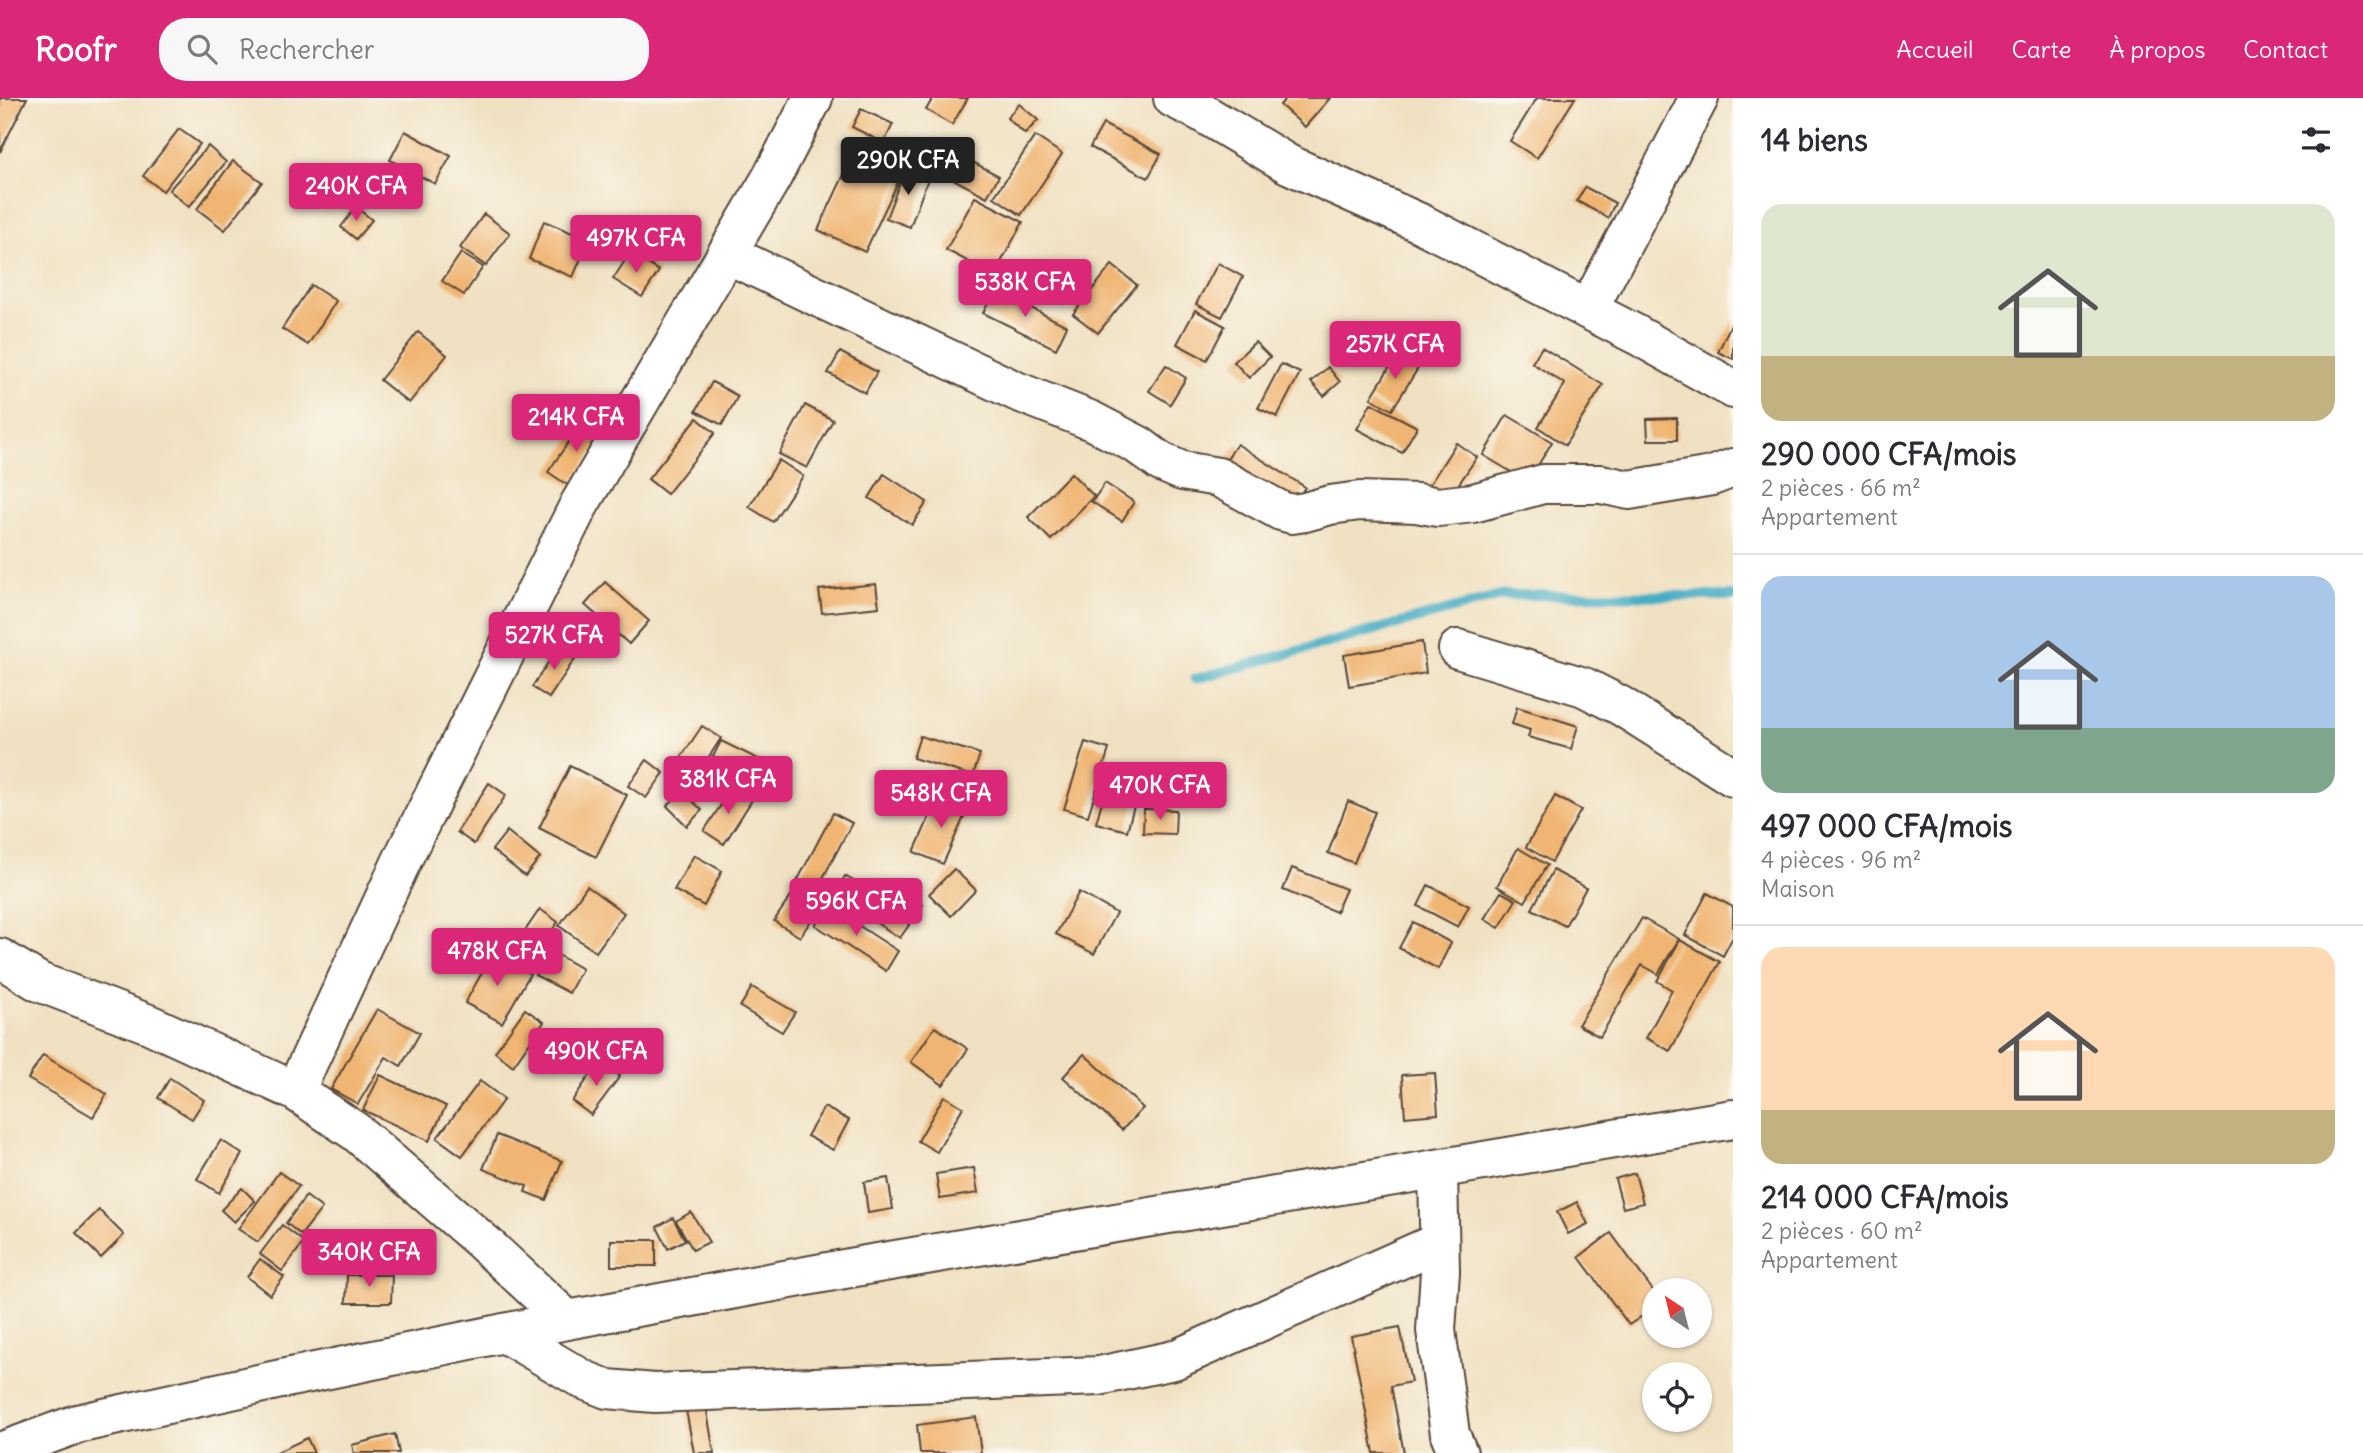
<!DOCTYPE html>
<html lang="fr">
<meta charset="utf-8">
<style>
body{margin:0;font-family:Delius,sans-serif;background:#f7f7f7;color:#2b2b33;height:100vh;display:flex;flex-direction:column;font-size:26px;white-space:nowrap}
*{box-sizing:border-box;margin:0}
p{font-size:23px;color:#7c7c81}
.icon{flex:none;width:38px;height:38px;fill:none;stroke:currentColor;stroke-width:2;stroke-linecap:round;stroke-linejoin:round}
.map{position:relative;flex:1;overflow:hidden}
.panel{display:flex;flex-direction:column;background:#fff;width:630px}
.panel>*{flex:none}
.needle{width:46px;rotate:325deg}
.tools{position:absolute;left:1642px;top:1180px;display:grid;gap:14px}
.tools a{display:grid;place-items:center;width:70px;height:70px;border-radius:50%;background:#fff;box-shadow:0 2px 5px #0004;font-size:35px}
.price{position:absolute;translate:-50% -60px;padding:0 16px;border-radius:7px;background:#db2777;color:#fff;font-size:23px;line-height:46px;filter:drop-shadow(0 2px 4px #0008)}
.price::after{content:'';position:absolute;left:50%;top:42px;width:21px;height:16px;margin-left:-10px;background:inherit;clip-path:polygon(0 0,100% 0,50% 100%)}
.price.active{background:#222;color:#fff}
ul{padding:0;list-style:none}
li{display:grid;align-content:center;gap:14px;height:371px;padding:0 28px}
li+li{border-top:2px solid #e1e1e2}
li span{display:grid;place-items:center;height:217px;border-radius:21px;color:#555}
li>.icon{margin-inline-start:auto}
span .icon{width:126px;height:126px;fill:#fffc;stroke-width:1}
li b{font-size:30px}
h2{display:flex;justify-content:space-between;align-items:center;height:84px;padding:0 28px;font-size:30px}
header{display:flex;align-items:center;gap:42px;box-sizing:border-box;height:98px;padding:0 35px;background:#db2777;color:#fff}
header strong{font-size:33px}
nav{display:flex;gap:38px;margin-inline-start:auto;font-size:24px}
.search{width:490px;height:63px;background:#f7f7f7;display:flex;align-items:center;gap:18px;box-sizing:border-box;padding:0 24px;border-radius:28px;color:#7c7c81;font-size:26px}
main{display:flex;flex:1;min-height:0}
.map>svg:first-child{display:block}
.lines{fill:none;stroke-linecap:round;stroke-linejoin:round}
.stream{stroke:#44adc4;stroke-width:10}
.building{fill:#f0b572}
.minor-casing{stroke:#564537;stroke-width:42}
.minor{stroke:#fff;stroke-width:38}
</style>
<header>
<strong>Roofr</strong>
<div class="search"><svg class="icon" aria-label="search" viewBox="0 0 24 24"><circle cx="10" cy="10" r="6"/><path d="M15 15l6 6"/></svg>Rechercher</div>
<nav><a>Accueil</a><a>Carte</a><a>À propos</a><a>Contact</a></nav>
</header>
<main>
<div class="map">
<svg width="1733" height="1355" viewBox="0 0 1733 1355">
<rect width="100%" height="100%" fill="#fbf7ec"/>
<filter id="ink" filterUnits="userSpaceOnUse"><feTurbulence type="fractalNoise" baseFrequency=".0143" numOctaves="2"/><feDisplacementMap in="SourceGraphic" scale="14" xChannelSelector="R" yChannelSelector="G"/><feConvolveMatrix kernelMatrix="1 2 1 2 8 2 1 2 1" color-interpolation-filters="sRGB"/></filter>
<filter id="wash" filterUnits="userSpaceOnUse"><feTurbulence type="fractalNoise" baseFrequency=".00686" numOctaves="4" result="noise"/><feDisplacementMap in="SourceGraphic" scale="28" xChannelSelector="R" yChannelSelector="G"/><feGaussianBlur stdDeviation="1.57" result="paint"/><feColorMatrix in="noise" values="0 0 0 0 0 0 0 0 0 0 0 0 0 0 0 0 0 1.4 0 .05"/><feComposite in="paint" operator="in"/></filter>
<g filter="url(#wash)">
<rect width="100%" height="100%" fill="#f0e1c2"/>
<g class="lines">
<polyline class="stream" points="1195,581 1504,497 1733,498"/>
</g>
<g id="blocks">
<g class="building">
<polygon points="0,0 27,0 0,54"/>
<polygon points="933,0 968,0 952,27 926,12"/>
<polygon points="1286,0 1330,0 1305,29 1280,7"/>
<polygon points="1537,0 1575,0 1537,60 1510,43"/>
<polygon points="1019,6 1038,22 1025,36 1007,20"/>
<polygon points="861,11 893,26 884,45 852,29"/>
<polygon points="1103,26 1161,56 1148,80 1090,49"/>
<polygon points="179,31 200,46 163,93 143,78"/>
<polygon points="405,33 451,58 435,86 390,62"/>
<polygon points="1035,38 1062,56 1021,117 994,99"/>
<polygon points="208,48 226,64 189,109 169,92"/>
<polygon points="856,51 903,73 865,154 818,132"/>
<polygon points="950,52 999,78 987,99 938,73"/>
<polygon points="233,63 262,84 225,132 197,111"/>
<polygon points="906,69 929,78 910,129 886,120"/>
<polygon points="1585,89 1615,105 1608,120 1577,103"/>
<polygon points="975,99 1023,124 994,177 946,152"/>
<polygon points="356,109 372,122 356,141 341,129"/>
<polygon points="484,116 510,135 486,168 460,150"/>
<polygon points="544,123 589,142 573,179 529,161"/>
<polygon points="461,155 483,169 464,197 442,183"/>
<polygon points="630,155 659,173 642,199 613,181"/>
<polygon points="1218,165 1243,179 1222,219 1196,206"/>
<polygon points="1112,167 1137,187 1098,235 1073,216"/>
<polygon points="311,187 336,203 308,247 282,231"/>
<polygon points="995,192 1067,228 1056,251 983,215"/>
<polygon points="1195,212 1225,228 1207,262 1177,246"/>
<polygon points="1733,222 1733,261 1718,254"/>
<polygon points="418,234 447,257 409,305 380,282"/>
<polygon points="1255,244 1270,259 1249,280 1234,264"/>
<polygon points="1542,249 1603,287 1565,347 1538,329 1565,286 1532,265"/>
<polygon points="840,254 877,274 865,295 828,275"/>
<polygon points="1398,255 1420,267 1392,312 1371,300"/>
<polygon points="1281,266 1300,275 1277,319 1258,310"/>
<polygon points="1166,267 1186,280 1170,306 1149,293"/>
<polygon points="1328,269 1340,284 1324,298 1311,284"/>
<polygon points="712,284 738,298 722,327 696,313"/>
<polygon points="1371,305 1417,329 1402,355 1357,331"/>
<polygon points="805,307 833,322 807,370 779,356"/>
<polygon points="1507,317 1552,344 1528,384 1483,357"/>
<polygon points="697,320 715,335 667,396 648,381"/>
<polygon points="1677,320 1677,342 1648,342 1647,321"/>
<polygon points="582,324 604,338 569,388 548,374"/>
<polygon points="1456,345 1477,359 1448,402 1428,389"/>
<polygon points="1237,346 1305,389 1293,409 1224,365"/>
<polygon points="779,362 803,378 773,424 749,409"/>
<polygon points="1071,375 1094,398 1051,442 1028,419"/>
<polygon points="884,376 927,404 912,427 869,400"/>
<polygon points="1105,385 1134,404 1122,423 1092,404"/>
<polygon points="605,484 649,523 629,546 585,507"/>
<polygon points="876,486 879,509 822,515 819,492"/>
<polygon points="1422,544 1426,575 1349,588 1344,557"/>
<polygon points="559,548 576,559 549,600 532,589"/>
<polygon points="1517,609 1578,628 1571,651 1528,639 1530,632 1512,626"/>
<polygon points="702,628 721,640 698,676 678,664"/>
<polygon points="920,638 980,656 973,678 913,660"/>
<polygon points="721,643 760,662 743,694 705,674"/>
<polygon points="1085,644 1109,651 1088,718 1064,711"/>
<polygon points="647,662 664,675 646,700 628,688"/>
<polygon points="570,668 627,697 596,759 539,730"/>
<polygon points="1111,671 1142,680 1127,733 1096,725"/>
<polygon points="489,685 506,697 474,746 457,734"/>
<polygon points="732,690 752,702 724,746 704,733"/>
<polygon points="682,693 702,712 687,728 667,708"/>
<polygon points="939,697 968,710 943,766 914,754"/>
<polygon points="1555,698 1581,712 1552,764 1526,749"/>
<polygon points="1348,703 1375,714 1354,765 1328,755"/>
<polygon points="1144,711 1176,712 1175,736 1143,735"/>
<polygon points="833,715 852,725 813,799 794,789"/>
<polygon points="507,733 540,760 525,778 492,752"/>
<polygon points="1518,750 1547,767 1525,804 1497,788"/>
<polygon points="694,757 722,773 704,808 674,792"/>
<polygon points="1292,770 1346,791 1336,814 1283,792"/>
<polygon points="954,771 976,792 951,818 929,796"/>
<polygon points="1553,772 1586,790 1565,828 1532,811"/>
<polygon points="845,778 862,788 847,813 830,803"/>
<polygon points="1428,787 1469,808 1458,829 1418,808"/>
<polygon points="587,788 624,815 596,854 559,828"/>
<polygon points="895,789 923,807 900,840 872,822"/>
<polygon points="795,792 820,809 800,839 774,823"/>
<polygon points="1079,794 1116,815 1094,856 1056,836"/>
<polygon points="1501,794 1516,802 1499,830 1484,821"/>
<polygon points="1707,795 1733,809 1733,839 1723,858 1685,837"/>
<polygon points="827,807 898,853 886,873 815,827"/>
<polygon points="540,811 558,824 529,866 511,853"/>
<polygon points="1642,820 1679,841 1658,876 1642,867 1600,939 1578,927"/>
<polygon points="1413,824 1451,845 1438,871 1399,850"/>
<polygon points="1680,842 1720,864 1670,953 1646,940 1672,892 1657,883"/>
<polygon points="549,852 582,871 569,895 535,877"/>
<polygon points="493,855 530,876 502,925 465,905"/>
<polygon points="752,889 795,914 782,934 740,909"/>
<polygon points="377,911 420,935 401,968 386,959 358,1006 331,991"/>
<polygon points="525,911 544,924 513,968 495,954"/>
<polygon points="935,929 968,951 943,987 911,964"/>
<polygon points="1084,956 1143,1010 1122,1032 1063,979"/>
<polygon points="43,957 107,996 93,1019 28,981"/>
<polygon points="600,963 620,978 591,1017 572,1003"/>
<polygon points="1435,975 1438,1016 1405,1019 1402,977"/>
<polygon points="380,977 446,1008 429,1043 363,1012"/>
<polygon points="170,980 204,1002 192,1021 158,1000"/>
<polygon points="480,983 504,1001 462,1058 437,1040"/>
<polygon points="944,998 963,1009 937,1054 918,1043"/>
<polygon points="824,1009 849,1022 833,1052 807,1038"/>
<polygon points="497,1037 562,1063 546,1102 525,1094 527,1088 483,1071"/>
<polygon points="221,1042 242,1056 219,1095 197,1081"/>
<polygon points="974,1070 978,1095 940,1101 936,1076"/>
<polygon points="279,1074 299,1088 258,1144 238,1131"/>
<polygon points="1635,1075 1643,1105 1623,1110 1615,1081"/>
<polygon points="888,1080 893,1111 868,1115 864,1084"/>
<polygon points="242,1090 255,1103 234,1124 221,1112"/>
<polygon points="306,1098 322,1110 301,1137 286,1125"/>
<polygon points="1577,1104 1588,1126 1568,1136 1557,1114"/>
<polygon points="99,1112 124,1137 101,1160 76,1135"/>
<polygon points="691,1114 709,1144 693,1152 676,1123"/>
<polygon points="673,1120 685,1142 668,1151 657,1129"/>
<polygon points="282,1127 304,1144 282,1173 260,1156"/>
<polygon points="1611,1135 1654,1194 1654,1210 1629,1227 1579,1159"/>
<rect x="611" y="1142" width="45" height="26"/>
<polygon points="260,1161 284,1179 270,1197 247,1179"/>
<polygon points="347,1177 392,1177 391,1205 346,1205"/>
<polygon points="1400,1229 1411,1284 1391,1288 1404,1355 1374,1355 1351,1238"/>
<polygon points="706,1308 714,1355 694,1355 686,1312"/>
<polygon points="976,1319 981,1355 920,1355 917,1327"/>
<polygon points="395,1336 399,1355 354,1355 352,1347"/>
<polygon points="307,1340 314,1355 275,1355"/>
</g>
</g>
</g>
<g filter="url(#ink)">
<use href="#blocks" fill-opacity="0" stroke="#564537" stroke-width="2"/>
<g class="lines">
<g class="minor-casing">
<g id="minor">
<polyline points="1173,0 1201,14 1288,66 1420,125 1637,237 1733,291"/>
<polyline points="727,156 1016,293 1092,323 1138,347 1161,364 1182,373 1218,379 1281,413 1292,416 1305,414 1330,407 1360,403 1417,405 1438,409 1473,405 1543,386 1601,386 1629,392 1712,378 1733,370"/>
<polyline points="1588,212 1699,0"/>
<polyline points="1458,551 1584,589 1621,608 1733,679"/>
<polyline points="0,860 39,884 149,926 295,993 356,1034 483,1144 567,1222"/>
<polyline points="295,993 405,756 579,407 772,79 813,0"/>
<polyline points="1438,1072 1440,1174 1436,1232 1450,1336 1458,1355"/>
<polyline points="504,1235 584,1282 607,1291 655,1295 1099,1278 1174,1262 1439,1144"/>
<polyline points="0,1354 77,1326 281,1281 567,1222 866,1167 1733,1021"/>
</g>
</g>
<use href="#minor" class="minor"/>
</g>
</g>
</svg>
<div class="tools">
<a><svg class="needle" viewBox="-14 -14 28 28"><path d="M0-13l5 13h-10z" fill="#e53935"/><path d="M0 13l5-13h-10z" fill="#7c7c81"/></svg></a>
<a><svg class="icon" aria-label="locate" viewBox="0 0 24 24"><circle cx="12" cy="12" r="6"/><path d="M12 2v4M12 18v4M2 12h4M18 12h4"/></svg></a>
</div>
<b class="price active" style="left:908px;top:99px">290K CFA</b>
<b class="price" style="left:356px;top:125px">240K CFA</b>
<b class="price" style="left:636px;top:177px">497K CFA</b>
<b class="price" style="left:1025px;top:221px">538K CFA</b>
<b class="price" style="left:1395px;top:283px">257K CFA</b>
<b class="price" style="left:576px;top:356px">214K CFA</b>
<b class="price" style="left:554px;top:574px">527K CFA</b>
<b class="price" style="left:728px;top:718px">381K CFA</b>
<b class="price" style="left:1160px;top:724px">470K CFA</b>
<b class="price" style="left:941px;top:732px">548K CFA</b>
<b class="price" style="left:856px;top:840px">596K CFA</b>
<b class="price" style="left:497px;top:890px">478K CFA</b>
<b class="price" style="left:596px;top:990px">490K CFA</b>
<b class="price" style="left:369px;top:1191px">340K CFA</b>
</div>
<section class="panel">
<h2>14 biens<svg class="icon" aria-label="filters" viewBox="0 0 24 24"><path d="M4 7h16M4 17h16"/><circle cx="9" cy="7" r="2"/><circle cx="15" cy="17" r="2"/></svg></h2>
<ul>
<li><span style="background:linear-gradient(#dfe7d0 70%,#c2b280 0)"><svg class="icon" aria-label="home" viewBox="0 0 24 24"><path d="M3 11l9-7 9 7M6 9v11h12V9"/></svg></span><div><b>290 000 CFA/mois</b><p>2 pièces · 66 m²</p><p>Appartement</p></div></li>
<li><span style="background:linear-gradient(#a9c7e8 70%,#7fa58c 0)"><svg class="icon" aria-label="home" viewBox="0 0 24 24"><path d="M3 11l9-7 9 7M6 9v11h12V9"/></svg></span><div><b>497 000 CFA/mois</b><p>4 pièces · 96 m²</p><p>Maison</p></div></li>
<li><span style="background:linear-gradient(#ffd9b3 75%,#c2b280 0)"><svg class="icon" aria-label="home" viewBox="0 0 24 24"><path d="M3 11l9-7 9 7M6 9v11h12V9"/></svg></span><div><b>214 000 CFA/mois</b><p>2 pièces · 60 m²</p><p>Appartement</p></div></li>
</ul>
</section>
</main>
